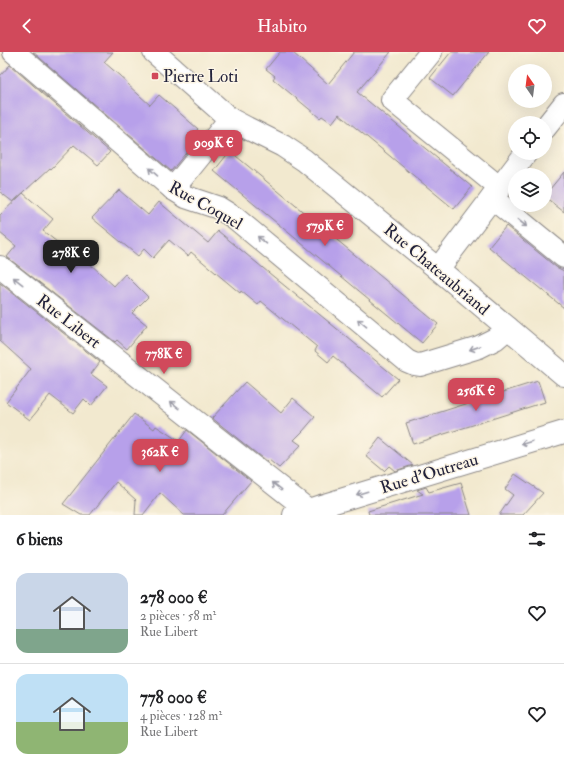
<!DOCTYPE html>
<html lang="fr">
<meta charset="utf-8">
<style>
body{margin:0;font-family:"IM FELL Double Pica",serif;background:#f6f6f6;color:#202124;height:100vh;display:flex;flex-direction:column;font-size:15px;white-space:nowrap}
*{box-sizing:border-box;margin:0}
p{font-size:13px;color:#757577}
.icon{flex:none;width:22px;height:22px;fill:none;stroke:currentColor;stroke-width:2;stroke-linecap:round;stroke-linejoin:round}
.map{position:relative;height:463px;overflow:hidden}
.details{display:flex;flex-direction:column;background:#fff;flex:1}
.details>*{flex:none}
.needle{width:26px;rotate:346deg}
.tools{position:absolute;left:508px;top:12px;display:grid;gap:8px}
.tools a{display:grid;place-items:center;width:44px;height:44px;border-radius:50%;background:#fff;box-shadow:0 4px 16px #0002;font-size:20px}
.price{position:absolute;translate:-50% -34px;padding:0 9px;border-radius:8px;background:#d1495b;color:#fff;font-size:13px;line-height:26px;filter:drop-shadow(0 1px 2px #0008)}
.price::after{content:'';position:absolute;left:50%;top:24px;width:12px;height:9px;margin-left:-6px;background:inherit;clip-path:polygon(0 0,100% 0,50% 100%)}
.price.on{background:#222;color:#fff}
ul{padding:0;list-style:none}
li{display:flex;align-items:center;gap:12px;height:100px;padding:0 16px}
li+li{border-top:1px solid #e0e0e0}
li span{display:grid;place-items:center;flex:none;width:112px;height:80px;border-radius:12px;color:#555}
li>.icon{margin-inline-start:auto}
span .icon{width:48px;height:48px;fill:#fffc;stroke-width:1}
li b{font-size:17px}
h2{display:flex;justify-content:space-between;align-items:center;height:48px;padding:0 16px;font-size:17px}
header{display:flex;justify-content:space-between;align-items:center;height:52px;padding:0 16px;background:#d1495b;color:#fff;font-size:18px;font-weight:600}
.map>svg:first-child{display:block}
.building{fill:#b7a0ea}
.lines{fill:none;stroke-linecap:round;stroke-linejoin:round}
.minor-casing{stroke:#8a8685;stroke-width:24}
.minor{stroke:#fff;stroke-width:22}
.oneway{stroke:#9c9ca7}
.poi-dot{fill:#d1495b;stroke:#fcf5e5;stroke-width:1.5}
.labels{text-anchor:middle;stroke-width:3;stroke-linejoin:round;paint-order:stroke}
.poi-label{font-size:17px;fill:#22223b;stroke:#fcf5e5;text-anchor:start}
.street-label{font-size:17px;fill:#22223b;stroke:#fcf5e5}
</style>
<header><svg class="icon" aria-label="back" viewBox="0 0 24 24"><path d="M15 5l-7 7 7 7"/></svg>Habito<svg class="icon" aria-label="heart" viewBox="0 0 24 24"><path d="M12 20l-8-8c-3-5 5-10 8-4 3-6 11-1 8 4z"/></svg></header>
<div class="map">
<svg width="564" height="463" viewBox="0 0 564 463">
<rect width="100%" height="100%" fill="#fcf5e5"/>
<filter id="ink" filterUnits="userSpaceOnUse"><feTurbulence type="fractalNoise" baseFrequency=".025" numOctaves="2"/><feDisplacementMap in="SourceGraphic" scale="8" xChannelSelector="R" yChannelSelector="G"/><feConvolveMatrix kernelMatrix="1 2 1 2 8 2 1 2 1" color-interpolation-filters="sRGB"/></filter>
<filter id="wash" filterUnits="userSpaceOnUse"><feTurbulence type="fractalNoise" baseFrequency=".012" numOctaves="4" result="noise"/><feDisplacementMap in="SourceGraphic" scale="16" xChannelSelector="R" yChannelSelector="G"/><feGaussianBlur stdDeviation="0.9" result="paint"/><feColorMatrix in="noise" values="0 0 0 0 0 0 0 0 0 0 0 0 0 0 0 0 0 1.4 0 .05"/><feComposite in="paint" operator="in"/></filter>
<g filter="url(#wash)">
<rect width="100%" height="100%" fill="#f2e9cf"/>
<g id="blocks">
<g class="building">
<polygon points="33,0 113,0 104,10 128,31 127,32 150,53 159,43 198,77 189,87 194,91 171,119"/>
<polygon points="280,0 292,0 328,32 354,0 391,0 357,40 472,135 454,157 339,62 332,71 322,64 320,66 273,27 275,24 266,17"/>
<polygon points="451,0 489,0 453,44 430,26"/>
<polygon points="10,13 110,100 98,113 74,93 51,117 50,116 13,150 0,140 0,24"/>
<polygon points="230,99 438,272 422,291 214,119"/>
<polygon points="564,120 564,160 545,145 545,143"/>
<polygon points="119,138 148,163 159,150 208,191 218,179 398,327 382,345 333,304 328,310 315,299 317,295 261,249 258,253 241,239 240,241 191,200 188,204 169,188 153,206 144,197 138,204 98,171 92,166"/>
<polygon points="23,141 53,167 43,179 71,201 74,197 114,234 125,222 148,245 132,261 147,273 127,297 117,288 115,290 7,205 16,194 0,181 0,163"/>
<polygon points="506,174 556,215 564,219 564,256 489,195"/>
<polygon points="0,231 100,310 91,322 107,334 91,354 84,347 73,361 50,343 30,368 6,350 31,317 0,289"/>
<polygon points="538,329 545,350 413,392 406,371"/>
<polygon points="245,330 281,361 293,346 315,365 303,379 294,388 301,393 279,416 269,408 267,410 212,366"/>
<polygon points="134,362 154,377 156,374 179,389 187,378 251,429 222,463 184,463 160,441 143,463 135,463 136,448 116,430 90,463 81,463 63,452"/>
<polygon points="380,386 413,413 395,419 389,414 384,419 366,404"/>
<polygon points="515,422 543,441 523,463 499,463 513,443 505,437"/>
<polygon points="461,431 471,463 369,463 368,459 423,442 417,438 426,435 429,440"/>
</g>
</g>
</g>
<g filter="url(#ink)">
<use href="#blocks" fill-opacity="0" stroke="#8a8685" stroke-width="1"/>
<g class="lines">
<g class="minor-casing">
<g id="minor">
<polyline points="14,0 173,137 186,145 219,156 235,166 407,309 414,312 420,313 479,295 495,287 508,276"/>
<polyline points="154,0 230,67 247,76 283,94 304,108 438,217 564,323"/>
<polyline points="431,0 392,48 500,136"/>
<polyline points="545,76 564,52"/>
<polyline points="173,137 230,67"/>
<polyline points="492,146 564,205"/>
<polyline points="0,215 308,458"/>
<polyline points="438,217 526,101"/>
<polyline points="294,463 321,454 564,380"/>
</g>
</g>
<use href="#minor" class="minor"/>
</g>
<defs><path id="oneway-shaft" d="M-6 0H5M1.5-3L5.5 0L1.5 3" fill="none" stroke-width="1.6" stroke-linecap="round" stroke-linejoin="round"/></defs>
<g class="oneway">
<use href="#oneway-shaft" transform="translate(153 120) rotate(-139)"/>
<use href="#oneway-shaft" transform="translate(522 171) rotate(39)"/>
<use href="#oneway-shaft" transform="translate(262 188) rotate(-140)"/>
<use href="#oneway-shaft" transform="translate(18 229) rotate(-142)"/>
<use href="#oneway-shaft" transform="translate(362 271) rotate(-140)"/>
<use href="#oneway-shaft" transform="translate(475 296) rotate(161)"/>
<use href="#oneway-shaft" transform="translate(175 353) rotate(-142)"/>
<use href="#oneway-shaft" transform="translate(527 391) rotate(163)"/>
<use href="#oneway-shaft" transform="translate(277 434) rotate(-142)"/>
<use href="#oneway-shaft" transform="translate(362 441) rotate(163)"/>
</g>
</g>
<rect class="poi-dot" x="151" y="20" width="8" height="8" rx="2"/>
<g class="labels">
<g class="poi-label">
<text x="163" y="30">Pierre Loti</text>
</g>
<g class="street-label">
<text transform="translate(206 153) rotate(29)" y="6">Rue Coquel</text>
<text transform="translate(437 217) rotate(40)" y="6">Rue Chateaubriand</text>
<text transform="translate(69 269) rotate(38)" y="6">Rue Libert</text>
<text transform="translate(429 421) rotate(-17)" y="6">Rue d'Outreau</text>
</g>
</g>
</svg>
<div class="tools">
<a><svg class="needle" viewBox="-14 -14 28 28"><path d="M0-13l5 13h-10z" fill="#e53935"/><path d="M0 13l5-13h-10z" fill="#757577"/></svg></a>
<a><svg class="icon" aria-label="locate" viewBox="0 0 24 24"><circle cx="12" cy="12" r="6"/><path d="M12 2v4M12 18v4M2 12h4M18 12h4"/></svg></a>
<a><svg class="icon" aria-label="layers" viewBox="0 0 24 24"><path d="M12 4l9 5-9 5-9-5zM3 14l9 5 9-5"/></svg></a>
</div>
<b class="price" style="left:214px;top:112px">909K €</b>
<b class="price" style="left:325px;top:195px">579K €</b>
<b class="price on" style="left:71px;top:222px">278K €</b>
<b class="price" style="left:164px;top:323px">778K €</b>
<b class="price" style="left:476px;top:360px">256K €</b>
<b class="price" style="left:160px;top:421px">362K €</b>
</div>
<section class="details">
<h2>6 biens<svg class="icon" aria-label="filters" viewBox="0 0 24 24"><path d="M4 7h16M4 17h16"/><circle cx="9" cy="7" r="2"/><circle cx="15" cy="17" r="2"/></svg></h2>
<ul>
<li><span style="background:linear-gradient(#c9d6e8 70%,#7fa58c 0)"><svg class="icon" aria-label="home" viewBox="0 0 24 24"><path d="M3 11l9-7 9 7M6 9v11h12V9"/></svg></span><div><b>278 000 €</b><p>2 pièces · 58 m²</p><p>Rue Libert</p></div><svg class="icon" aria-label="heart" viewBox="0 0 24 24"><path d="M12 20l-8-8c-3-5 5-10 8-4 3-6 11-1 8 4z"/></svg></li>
<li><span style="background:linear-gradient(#bfe0f5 60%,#8fb573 0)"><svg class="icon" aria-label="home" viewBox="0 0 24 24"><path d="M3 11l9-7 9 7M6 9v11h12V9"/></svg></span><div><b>778 000 €</b><p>4 pièces · 128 m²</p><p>Rue Libert</p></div><svg class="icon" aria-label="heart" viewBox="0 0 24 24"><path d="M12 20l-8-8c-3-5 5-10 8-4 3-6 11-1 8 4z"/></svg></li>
</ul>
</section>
